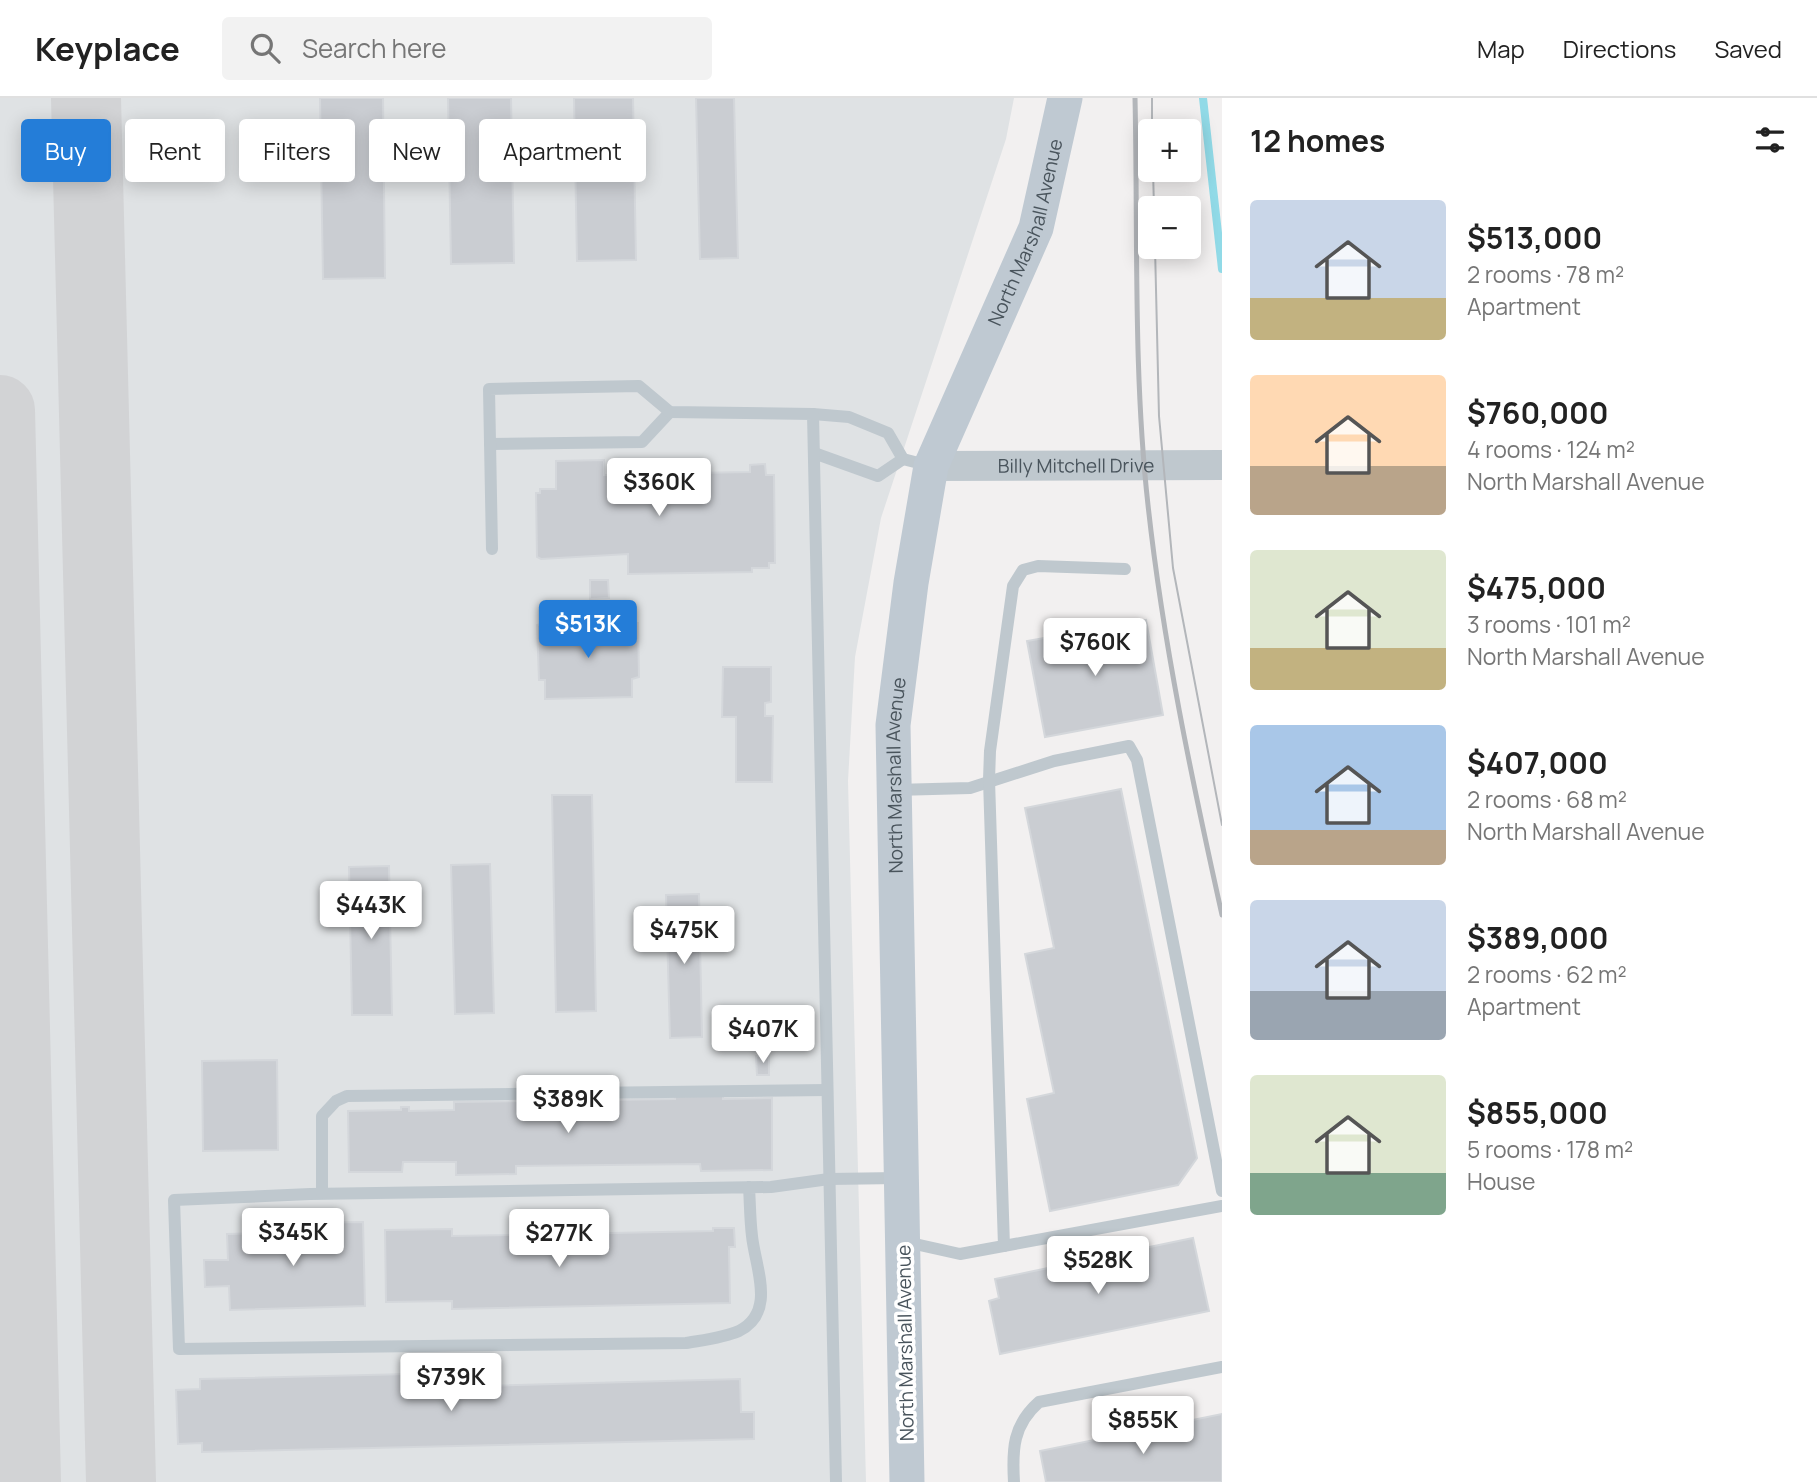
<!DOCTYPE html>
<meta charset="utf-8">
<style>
body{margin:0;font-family:Manrope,sans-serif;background:#f2f2f2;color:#222;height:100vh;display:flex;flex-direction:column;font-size:26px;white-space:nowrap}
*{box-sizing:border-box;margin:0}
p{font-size:23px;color:#767676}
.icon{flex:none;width:38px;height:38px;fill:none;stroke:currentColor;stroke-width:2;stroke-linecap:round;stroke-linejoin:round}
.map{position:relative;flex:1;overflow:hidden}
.side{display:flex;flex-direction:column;background:#fff;width:595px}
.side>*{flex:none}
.banner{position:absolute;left:21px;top:21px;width:665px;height:63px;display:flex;gap:14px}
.fabs{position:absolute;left:1138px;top:21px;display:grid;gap:14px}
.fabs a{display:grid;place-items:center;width:63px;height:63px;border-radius:7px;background:#fff;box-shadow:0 4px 18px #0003;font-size:35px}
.price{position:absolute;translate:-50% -60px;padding:0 16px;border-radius:7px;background:#fff;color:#222;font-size:23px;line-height:46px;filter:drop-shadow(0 2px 4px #0008)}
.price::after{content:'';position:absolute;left:50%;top:42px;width:21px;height:16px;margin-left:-10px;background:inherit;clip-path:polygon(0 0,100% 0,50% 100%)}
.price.current{background:#247dd8;color:#fff}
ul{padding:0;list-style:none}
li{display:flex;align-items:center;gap:21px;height:175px;padding:0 28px}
li span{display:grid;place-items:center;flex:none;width:196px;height:140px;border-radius:7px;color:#555}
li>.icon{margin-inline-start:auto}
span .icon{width:84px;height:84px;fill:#fffc;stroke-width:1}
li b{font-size:30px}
h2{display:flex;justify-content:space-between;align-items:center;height:84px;padding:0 28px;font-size:30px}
.chip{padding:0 24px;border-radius:7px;background:#fff;box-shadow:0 4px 18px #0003;font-size:24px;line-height:63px}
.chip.current{background:#247dd8;color:#fff}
header{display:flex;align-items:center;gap:42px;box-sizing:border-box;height:98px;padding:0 35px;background:#fff;border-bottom:2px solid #e0e0e0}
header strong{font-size:33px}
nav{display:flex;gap:38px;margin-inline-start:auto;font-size:24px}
.search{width:490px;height:63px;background:#f2f2f2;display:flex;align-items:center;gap:18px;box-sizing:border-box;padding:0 24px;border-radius:7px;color:#767676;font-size:26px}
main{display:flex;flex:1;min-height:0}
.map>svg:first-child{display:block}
.airport{fill:#dfe2e4}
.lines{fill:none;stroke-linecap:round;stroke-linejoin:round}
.stream{stroke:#91dae7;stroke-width:8}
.taxiway{stroke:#d2d3d5;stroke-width:70}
.building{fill:#cacdd2;stroke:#d4d7db;stroke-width:2}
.service{stroke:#bfc8ce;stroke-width:12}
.tertiary{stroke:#bfc8ce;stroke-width:30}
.secondary{stroke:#bfc9d2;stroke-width:35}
.tram{stroke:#b3b6ba;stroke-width:2}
.rail{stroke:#b3b6ba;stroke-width:5}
.labels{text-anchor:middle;stroke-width:7;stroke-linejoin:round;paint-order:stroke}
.street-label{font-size:19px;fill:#49545c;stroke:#fff}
</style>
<header>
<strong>Keyplace</strong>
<div class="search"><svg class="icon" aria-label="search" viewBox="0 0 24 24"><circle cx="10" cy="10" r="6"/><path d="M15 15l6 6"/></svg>Search here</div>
<nav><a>Map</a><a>Directions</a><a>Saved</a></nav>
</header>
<main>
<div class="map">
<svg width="1222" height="1384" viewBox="0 0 1222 1384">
<rect width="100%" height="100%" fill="#f2f0f0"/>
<polygon class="airport" points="0,0 1014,0 1006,41 881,420 855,559 848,683 866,1384 0,1384"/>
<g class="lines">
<polyline class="stream" points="1203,0 1222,171"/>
<g class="taxiway">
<polyline points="86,0 121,1384"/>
<polyline points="0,312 26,1384"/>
</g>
</g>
<g class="building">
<polygon points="320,0 383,0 385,180 323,181"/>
<polygon points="448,0 511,0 514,165 451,166"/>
<polygon points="574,0 633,0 636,162 577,163"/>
<polygon points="696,0 734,0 738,160 700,161"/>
<polygon points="604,362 604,377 616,377 616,362 629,362 629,376 750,374 750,367 765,366 766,377 774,377 775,465 769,465 769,470 752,470 752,474 628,476 628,456 541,461 537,459 536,395 540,395 540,391 556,391 556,363"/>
<polygon points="590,482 608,482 609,500 590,501"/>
<polygon points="1146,522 1163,617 1045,639 1027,543"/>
<polygon points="544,525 638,525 639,579 632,581 632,599 545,601 545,582 539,582 537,527"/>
<polygon points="723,569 771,569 771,604 765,605 765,618 773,618 772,684 736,684 736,619 722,619"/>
<polygon points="1121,691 1197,1060 1178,1087 1050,1113 1027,1001 1054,995 1025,856 1054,850 1025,710"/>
<polygon points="552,697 592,697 596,913 556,914"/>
<polygon points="490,766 494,915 455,916 451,767"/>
<polygon points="389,768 392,917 352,917 349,769"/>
<polygon points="699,796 702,939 670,940 666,797"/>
<polygon points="756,958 769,958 769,977 757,977"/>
<polygon points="277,962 278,1052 203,1053 202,963"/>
<polygon points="723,993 723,1001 772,1000 772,1072 701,1073 700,1066 516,1068 516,1076 456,1077 456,1064 403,1064 402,1074 349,1074 348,1013 401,1012 401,1009 409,1009 409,1013 454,1012 454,1004 675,1001 675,994"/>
<polygon points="363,1124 365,1208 230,1212 229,1188 205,1189 204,1162 228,1162 227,1136 296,1134 296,1125"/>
<polygon points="713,1130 734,1130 735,1149 729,1149 730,1205 452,1211 452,1203 386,1204 385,1132 452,1131 452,1138 713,1133"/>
<polygon points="1193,1140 1209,1213 1000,1256 989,1203 999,1200 995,1181"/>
<polygon points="407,1276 407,1290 740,1281 741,1314 754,1314 754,1341 202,1354 202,1345 178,1346 176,1292 200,1291 200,1281"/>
<polygon points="1222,1316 1222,1384 1046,1384 1040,1353"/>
</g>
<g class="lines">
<g class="service">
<polyline points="813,316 849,319 888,335 903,361 930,368"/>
<polyline points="490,346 642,344 670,314"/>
<polyline points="814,355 878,378 903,361"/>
<polyline points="492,451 489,291 639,288 670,314 813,316 836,1384"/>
<polyline points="895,692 970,690 1054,663 1129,648 1137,662 1222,1093"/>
<path d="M749 1089C750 1105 750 1122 752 1138 755 1169 777 1214 739 1233 723 1240 703 1242 686 1245L179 1251 174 1102 310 1096 771 1089 829 1081 898 1080"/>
<polyline points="322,1095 322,1018 336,1003 347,998 827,992"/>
<polyline points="906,1144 960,1156 1222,1108"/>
<polyline points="1004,1148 989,682 990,653 1013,488 1023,472 1038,468 1125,471"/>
<path d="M1014 1384C1012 1351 1013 1327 1039 1304L1222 1269"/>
</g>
<path class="tertiary" id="s1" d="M931 368 1222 367"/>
<path class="secondary" id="s2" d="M907 1384 893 627 911 485 931 368 1036 130 1065 0"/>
<g class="tram">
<polyline points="1152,0 1152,33"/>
<polyline points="1153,72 1154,110"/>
<polyline points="1155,149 1159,318 1173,470 1222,727"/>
</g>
<path class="rail" d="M1135 0C1138 135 1133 272 1148 407 1163 545 1192 682 1222 817"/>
</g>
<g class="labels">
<g class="street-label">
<text dy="7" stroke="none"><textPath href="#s2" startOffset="1272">North Marshall Avenue</textPath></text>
<text dy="7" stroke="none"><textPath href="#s1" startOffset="145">Billy Mitchell Drive</textPath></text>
<text dy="7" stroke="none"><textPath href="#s2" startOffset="707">North Marshall Avenue</textPath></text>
<text transform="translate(905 1245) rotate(-91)" y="7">North Marshall Avenue</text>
</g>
</g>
</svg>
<div class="fabs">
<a>+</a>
<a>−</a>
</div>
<b class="price" style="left:659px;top:420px">$360K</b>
<b class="price current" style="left:588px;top:562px">$513K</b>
<b class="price" style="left:1095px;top:580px">$760K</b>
<b class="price" style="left:371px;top:843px">$443K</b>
<b class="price" style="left:684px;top:868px">$475K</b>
<b class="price" style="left:763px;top:967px">$407K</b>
<b class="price" style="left:568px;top:1037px">$389K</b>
<b class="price" style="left:293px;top:1170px">$345K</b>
<b class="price" style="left:559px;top:1171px">$277K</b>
<b class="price" style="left:1098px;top:1198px">$528K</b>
<b class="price" style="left:451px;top:1315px">$739K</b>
<b class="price" style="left:1143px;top:1358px">$855K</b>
<div class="banner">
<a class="chip current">Buy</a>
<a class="chip">Rent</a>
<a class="chip">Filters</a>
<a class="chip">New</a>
<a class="chip">Apartment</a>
</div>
</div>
<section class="side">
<h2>12 homes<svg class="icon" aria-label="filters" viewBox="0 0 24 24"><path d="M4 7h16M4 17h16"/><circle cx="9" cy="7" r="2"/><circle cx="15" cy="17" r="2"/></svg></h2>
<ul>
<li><span style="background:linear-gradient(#c9d6e8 70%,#c2b280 0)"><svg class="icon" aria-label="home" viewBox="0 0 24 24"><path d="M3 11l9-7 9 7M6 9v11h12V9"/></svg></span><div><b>$513,000</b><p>2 rooms · 78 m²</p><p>Apartment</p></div></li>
<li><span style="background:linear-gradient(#ffd9b3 65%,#b9a48a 0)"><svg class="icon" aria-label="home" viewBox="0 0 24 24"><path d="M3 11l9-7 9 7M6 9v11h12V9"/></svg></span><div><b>$760,000</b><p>4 rooms · 124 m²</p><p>North Marshall Avenue</p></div></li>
<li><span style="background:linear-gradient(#dfe7d0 70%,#c2b280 0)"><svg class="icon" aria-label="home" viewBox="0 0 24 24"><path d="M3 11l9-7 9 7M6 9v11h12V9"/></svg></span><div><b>$475,000</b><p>3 rooms · 101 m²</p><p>North Marshall Avenue</p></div></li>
<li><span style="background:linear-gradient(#a9c7e8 75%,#b9a48a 0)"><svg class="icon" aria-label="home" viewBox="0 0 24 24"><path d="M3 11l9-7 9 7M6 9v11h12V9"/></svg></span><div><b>$407,000</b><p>2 rooms · 68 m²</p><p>North Marshall Avenue</p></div></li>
<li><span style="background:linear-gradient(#c9d6e8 65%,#9aa5b1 0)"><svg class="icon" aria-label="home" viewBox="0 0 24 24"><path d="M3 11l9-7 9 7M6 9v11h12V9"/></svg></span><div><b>$389,000</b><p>2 rooms · 62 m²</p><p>Apartment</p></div></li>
<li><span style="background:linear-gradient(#dfe7d0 70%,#7fa58c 0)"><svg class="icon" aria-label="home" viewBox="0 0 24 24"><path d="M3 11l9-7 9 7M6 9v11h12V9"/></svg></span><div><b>$855,000</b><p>5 rooms · 178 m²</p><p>House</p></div></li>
</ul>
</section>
</main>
